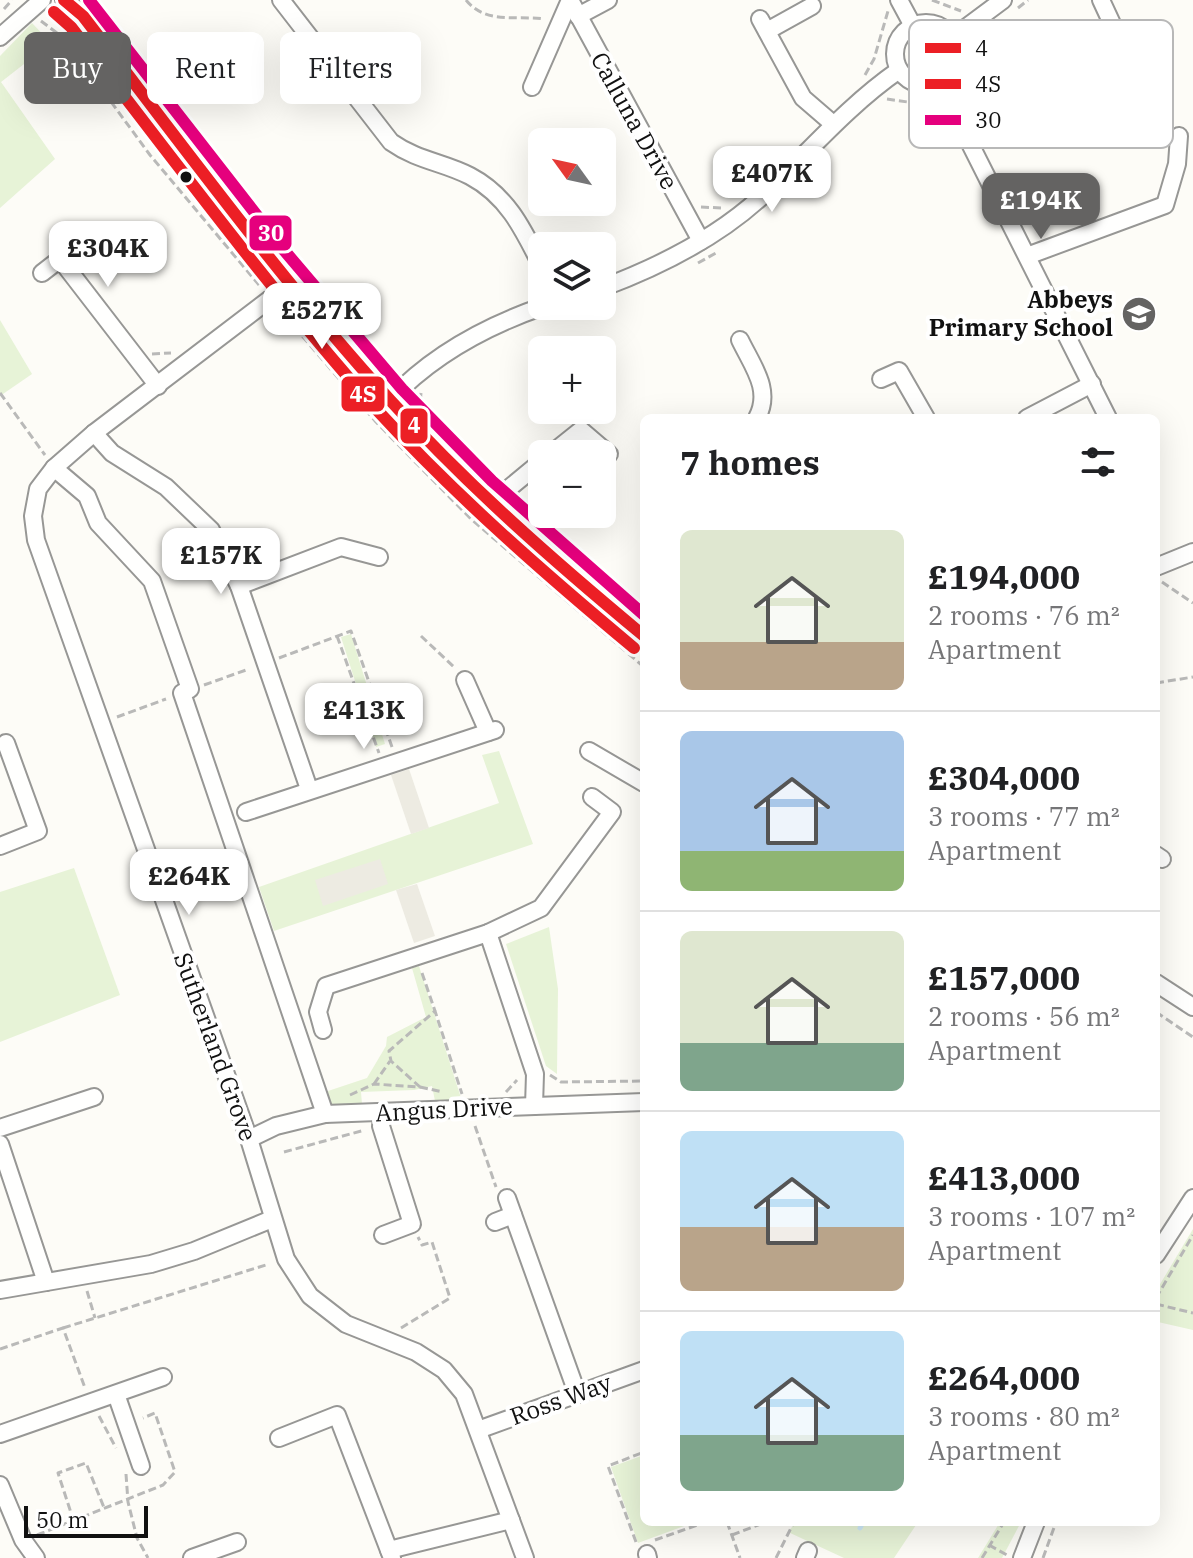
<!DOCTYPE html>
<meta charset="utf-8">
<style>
body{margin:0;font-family:"IBM Plex Serif",serif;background:#f2f2f2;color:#202124;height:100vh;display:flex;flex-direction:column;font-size:30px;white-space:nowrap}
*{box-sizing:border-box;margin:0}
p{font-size:26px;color:#757577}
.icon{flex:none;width:44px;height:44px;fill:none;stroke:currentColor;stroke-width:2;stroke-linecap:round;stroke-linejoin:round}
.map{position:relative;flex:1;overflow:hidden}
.drawer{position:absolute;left:640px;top:414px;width:520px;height:1112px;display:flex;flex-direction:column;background:#fff;border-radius:12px;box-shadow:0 8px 32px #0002}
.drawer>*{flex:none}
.hud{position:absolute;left:24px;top:32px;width:496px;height:72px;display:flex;gap:16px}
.needle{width:52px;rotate:303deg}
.controls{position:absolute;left:528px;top:128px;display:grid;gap:16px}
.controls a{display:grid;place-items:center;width:88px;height:88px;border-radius:12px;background:#fff;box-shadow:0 8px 32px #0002;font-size:40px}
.scale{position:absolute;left:24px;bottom:20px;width:124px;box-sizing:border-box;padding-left:8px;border:4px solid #111;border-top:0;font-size:22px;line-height:28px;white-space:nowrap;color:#111;-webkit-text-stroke:6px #fff;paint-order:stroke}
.price{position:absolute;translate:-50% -68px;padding:0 18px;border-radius:16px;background:#fff;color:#222;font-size:26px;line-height:52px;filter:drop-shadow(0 2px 4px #0008)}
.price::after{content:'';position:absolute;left:50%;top:48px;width:24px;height:18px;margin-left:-12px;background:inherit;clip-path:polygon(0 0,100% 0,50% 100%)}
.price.selected{background:#646362;color:#fff}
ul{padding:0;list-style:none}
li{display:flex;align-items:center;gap:24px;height:200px;padding:0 40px}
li+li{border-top:2px solid #e0e0e0}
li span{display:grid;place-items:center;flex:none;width:224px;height:160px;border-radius:12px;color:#555}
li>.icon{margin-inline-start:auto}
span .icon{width:96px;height:96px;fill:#fffc;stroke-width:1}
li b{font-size:34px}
h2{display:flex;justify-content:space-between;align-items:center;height:96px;padding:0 40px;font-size:34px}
.tag{padding:0 28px;border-radius:12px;background:#fff;box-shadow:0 8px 32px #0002;font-size:28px;line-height:72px}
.tag.selected{background:#646362;color:#fff}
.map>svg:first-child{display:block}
.green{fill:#e7f3d7}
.plaza{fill:#edebe2}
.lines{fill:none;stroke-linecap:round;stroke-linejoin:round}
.stream{stroke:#cde8f7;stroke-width:5}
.minor-casing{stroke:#979795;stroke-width:20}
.path{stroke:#b9b9b8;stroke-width:3;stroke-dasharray:8 4;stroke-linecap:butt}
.minor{stroke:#fffffe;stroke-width:16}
.bus-1-casing{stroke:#fff;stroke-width:18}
.bus-2-casing{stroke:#fff;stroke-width:18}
.bus-3-casing{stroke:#fff;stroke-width:18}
.bus-1{stroke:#ec1f25;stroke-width:12}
.bus-2{stroke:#ec1f25;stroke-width:12}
.bus-3{stroke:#e5007d;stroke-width:12}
.bus-dot{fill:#111;stroke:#fff;stroke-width:3}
.labels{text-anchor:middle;stroke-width:8;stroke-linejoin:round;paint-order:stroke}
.street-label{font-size:24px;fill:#111;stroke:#fff}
.poi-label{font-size:24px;font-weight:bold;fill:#111;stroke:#fff;text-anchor:end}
.key{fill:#fff;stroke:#b8b8b8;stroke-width:2}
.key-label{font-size:22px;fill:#111}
.line-badge{stroke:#fff;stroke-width:3}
.badge-label{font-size:22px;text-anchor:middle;font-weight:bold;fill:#fff}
</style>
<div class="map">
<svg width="1193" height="1558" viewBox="0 0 1193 1558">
<rect width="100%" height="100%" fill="#fdfcf7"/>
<g class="green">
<polygon points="32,23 51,43 1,82 55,159 0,208 0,56"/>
<polygon points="0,320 32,374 0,396"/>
<polygon points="351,634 385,744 376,747 341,637"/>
<polygon points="499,751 533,844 274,931 259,887 499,803 482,755"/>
<polygon points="74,868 120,995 0,1042 0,892"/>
<polygon points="549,927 558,989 557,1074 546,1066 506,944"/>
<polygon points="419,966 462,1101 435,1101 432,1086 414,1090 361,1092 362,1104 329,1106 325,1092 367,1078 386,1046 387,1037 426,1017 412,968"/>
<polygon points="1193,1229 1193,1330 1158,1322 1156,1327 1156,1291"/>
<polygon points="644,1455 644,1522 695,1522 638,1543 611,1467"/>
<polygon points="796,1522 918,1522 894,1558 844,1558 788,1532"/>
<polygon points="1000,1522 1021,1522 1002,1558 978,1558"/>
</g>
<g class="plaza">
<polygon points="409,769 429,828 411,834 391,775"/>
<polygon points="380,859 388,884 323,906 315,880"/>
<polygon points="417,884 435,936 414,943 396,890"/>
</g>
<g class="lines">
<polyline class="stream" points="860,1528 863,1522"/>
<g class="minor-casing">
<g id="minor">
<path d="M64 0 83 16C183 145 280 279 390 400 468 486 555 562 644 636"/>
<path d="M281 0 391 142C418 161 443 162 470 176 508 196 524 231 542 267"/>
<polyline points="570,0 701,241"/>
<polyline points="899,0 913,26"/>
<polyline points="1101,0 1140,84 1141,102"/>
<polyline points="578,16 608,0"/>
<polyline points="760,19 803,98 832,123"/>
<circle cx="926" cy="54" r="31"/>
<polyline points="767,31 812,6"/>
<polyline points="0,37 42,0"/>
<polyline points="952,38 1003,0"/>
<polyline points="939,82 1108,418"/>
<polyline points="532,87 570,0"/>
<polyline points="1027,256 1165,205 1177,164 1179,136"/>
<polyline points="42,273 60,259 158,386"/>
<polyline points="291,283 94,433 54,468 38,489 33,516 36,540 249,1139 286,1259 310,1296 346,1324 416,1352 444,1370 464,1394 525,1558"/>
<path d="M602 288C658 267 715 239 760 198 807 154 846 107 899 70"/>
<path d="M740 340C753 367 772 390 757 418"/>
<polyline points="881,379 899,371 926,418"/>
<path d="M390 400C432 355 486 326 544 306"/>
<polyline points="1027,418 1092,384"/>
<polyline points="94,433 112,453 166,487 211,530 239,586 309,789"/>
<polyline points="551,454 581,430 609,454"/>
<polyline points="54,468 87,496 98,523 152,581 190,689 182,693 325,1114"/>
<polyline points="491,503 542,461"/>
<polyline points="1156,567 1193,552"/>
<polyline points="239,586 341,547 379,557"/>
<polyline points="465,680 488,732"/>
<polyline points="589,751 644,783"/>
<polyline points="246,812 495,730"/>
<polyline points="0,846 38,831 6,743"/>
<polyline points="1156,855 1162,859"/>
<polyline points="488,933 535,1074 534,1106"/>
<polyline points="1156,983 1193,1007"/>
<polyline points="323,1030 318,1012 326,986 488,933 541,908 612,812 592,797"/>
<polyline points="383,1114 381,1126 412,1224 383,1235"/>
<polyline points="0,1128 94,1097"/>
<polyline points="249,1139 276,1126 325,1114 644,1102"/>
<polyline points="0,1144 46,1282"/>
<polyline points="507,1198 577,1393"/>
<polyline points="495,1222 513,1215"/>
<polyline points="1156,1255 1193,1198"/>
<polyline points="0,1290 151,1264 194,1251 272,1219"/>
<polyline points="116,1394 141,1466"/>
<polyline points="478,1430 644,1370"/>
<polyline points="0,1434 163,1377"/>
<polyline points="279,1438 337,1415 392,1558"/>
<polyline points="0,1485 23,1540 36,1558"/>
<polyline points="389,1550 511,1520"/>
<polyline points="647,1554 648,1558"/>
<polyline points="192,1558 237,1542"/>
<polyline points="805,1558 808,1551"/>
<polyline points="1022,1558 1036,1522"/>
</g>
</g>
<g class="path">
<path d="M466 0C486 25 517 15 544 19"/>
<polyline points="932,0 961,11"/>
<polyline points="1018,8 1028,0"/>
<polyline points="4,9 12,0"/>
<polyline points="41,21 65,39 150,155 259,285"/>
<polyline points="865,75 874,59 888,11"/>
<polyline points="1126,94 1118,98 1130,124 1173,112 1157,81"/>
<polyline points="965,97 974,92 969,74 978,40"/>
<polyline points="887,99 935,106"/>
<polyline points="701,207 722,208"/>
<polyline points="698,263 716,253"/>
<polyline points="279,309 376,422 471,519 644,667"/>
<polyline points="556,318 591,306"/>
<polyline points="152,354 171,353"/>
<polyline points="0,393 45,455"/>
<polyline points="421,393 420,404 470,457"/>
<polyline points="567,546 644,610"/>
<polyline points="1162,582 1193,603"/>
<polyline points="337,636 379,753"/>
<polyline points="421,636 455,668"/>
<polyline points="279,658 351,631 392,747"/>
<polyline points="1156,683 1193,677"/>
<polyline points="204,685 249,669"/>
<polyline points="117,717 166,699"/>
<polyline points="422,973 435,1011"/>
<polyline points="1156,1012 1193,1037"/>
<polyline points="550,1075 561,1082 644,1081"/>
<polyline points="374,1084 390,1061"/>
<polyline points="420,1087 443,1092"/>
<polyline points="506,1092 517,1080"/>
<polyline points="350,1095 374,1084 420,1087 391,1061 389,1051 435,1011 462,1094"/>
<polyline points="475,1126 496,1187"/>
<polyline points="284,1152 365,1130"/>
<polyline points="87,1291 95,1318"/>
<polyline points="1156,1298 1193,1235"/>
<polyline points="1156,1304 1193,1313"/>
<polyline points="63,1328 269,1264"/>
<polyline points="401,1328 450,1298 432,1242 422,1245 418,1237"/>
<polyline points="0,1349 63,1328 85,1388"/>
<polyline points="99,1416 116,1448"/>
<polyline points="126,1474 128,1502 137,1538 148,1558"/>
<polyline points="74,1522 58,1473 86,1463 105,1510"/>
<polyline points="727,1522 740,1558"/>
<polyline points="37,1535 163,1485 175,1472 155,1413 143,1418"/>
<polyline points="732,1535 766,1522"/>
<polyline points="655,1540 706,1522"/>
<polyline points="636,1542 608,1466 644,1452"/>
<polyline points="989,1545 1007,1555"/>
<polyline points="776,1558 794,1522"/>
<polyline points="982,1558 1004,1522"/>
<polyline points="1043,1558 1056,1522"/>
</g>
<use href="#minor" class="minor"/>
<g class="bus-1-casing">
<path id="bus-1" d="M64 0 83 16C183 146 280 279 390 400 468 486 555 562 644 636"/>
</g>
<g class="bus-2-casing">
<path id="bus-2" d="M54 12 71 27C171 156 268 288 377 410 456 496 544 573 634 648"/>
</g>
<g class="bus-3-casing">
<polyline id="bus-3" points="89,0 283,249 402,389 492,481 644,615"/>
</g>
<use href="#bus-1" class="bus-1"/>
<use href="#bus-2" class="bus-2"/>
<use href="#bus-3" class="bus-3"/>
</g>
<defs>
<g id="school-disc" transform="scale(1.8)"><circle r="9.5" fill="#646362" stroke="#fff"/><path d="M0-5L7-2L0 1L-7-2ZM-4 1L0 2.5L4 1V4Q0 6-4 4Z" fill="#fff"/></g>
</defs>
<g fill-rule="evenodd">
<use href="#school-disc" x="1139" y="314"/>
</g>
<circle class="bus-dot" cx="186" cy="177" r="7"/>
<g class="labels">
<g class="street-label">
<text transform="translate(634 121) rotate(61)" y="8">Calluna Drive</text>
<text transform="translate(215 1047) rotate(70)" y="8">Sutherland Grove</text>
<text transform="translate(444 1110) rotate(-3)" y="8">Angus Drive</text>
<text transform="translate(561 1400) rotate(-20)" y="8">Ross Way</text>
</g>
<g class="poi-label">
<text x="1113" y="308">Abbeys<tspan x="1113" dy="28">Primary School</tspan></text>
</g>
</g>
<rect x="909" y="20" width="264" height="128" rx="12" class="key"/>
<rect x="925" y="43" width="36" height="10" fill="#ec1f25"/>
<rect x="925" y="79" width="36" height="10" fill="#ec1f25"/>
<rect x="925" y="115" width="36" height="10" fill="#e5007d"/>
<g class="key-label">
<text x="975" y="56">4</text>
<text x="975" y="92">4S</text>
<text x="975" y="128">30</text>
</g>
<g class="line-badge">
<rect x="248" y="214" width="45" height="38" rx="8" fill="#e5007d"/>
<rect x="340" y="375" width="46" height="38" rx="8" fill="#ec1f25"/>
<rect x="399" y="407" width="30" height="38" rx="8" fill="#ec1f25"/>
</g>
<g class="badge-label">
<text x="271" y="241">30</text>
<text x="363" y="402">4S</text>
<text x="414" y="433">4</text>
</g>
</svg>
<div class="controls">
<a><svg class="needle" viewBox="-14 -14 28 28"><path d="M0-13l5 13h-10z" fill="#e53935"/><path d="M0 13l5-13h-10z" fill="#757577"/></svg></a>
<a><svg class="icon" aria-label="layers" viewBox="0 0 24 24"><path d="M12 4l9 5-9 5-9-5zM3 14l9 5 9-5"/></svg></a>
<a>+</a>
<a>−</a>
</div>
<div class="scale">50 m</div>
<b class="price" style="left:772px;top:214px">£407K</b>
<b class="price selected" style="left:1041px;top:241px">£194K</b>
<b class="price" style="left:108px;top:289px">£304K</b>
<b class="price" style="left:322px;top:351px">£527K</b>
<b class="price" style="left:221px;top:596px">£157K</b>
<b class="price" style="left:364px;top:751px">£413K</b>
<b class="price" style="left:189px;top:917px">£264K</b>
<div class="hud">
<a class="tag selected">Buy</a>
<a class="tag">Rent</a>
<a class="tag">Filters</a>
</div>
<section class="drawer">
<h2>7 homes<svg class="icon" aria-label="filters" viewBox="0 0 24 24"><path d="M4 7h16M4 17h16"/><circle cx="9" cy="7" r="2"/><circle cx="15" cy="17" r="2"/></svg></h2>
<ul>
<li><span style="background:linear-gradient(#dfe7d0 70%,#b9a48a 0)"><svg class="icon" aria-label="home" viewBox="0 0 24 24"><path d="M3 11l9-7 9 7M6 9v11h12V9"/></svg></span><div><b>£194,000</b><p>2 rooms · 76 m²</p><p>Apartment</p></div></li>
<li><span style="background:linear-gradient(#a9c7e8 75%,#8fb573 0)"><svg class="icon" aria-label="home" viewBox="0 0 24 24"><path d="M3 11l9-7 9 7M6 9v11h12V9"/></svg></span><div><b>£304,000</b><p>3 rooms · 77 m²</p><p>Apartment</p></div></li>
<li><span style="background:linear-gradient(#dfe7d0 70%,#7fa58c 0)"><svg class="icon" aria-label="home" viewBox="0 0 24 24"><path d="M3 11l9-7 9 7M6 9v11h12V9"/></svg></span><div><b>£157,000</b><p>2 rooms · 56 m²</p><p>Apartment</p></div></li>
<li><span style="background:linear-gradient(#bfe0f5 60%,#b9a48a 0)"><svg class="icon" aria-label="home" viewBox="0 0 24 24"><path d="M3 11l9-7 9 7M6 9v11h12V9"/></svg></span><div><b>£413,000</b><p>3 rooms · 107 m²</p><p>Apartment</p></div></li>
<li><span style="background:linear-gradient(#bfe0f5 65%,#7fa58c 0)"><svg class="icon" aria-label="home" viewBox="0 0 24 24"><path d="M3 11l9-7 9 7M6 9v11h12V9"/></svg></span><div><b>£264,000</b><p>3 rooms · 80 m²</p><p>Apartment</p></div></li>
</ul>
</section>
</div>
